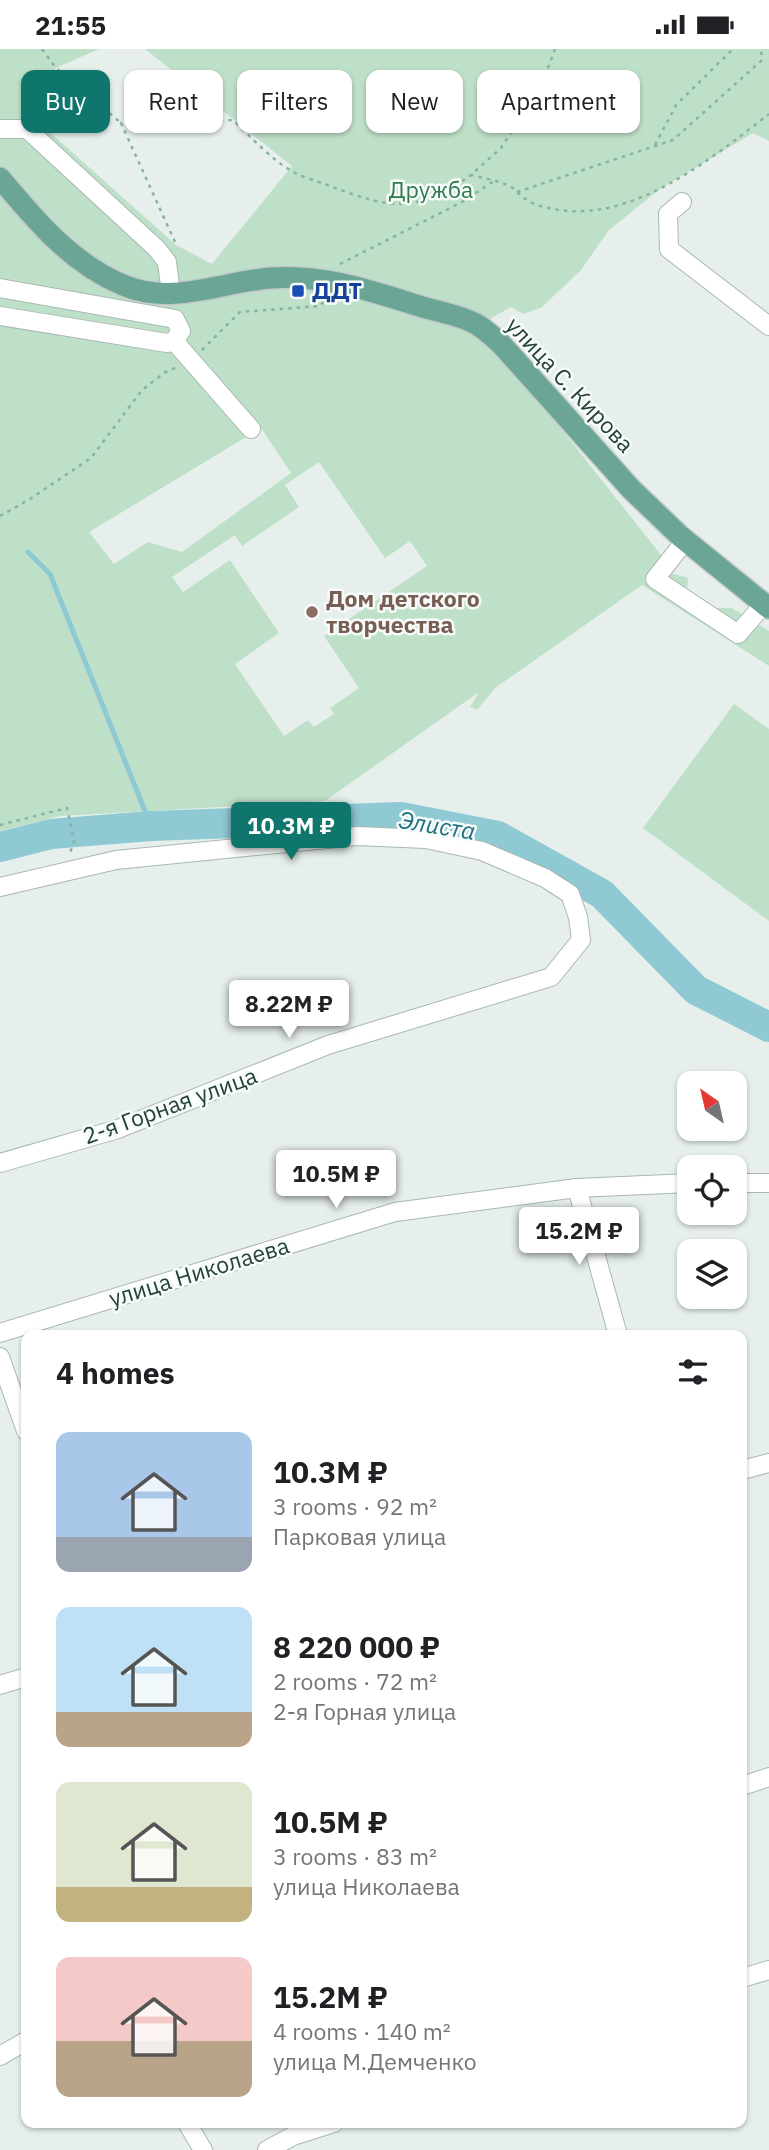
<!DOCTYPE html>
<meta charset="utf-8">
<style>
body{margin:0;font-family:"IBM Plex Sans",sans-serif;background:#f6f6f6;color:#202124;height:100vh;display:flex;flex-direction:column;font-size:26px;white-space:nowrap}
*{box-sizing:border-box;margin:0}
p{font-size:23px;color:#757577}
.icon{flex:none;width:38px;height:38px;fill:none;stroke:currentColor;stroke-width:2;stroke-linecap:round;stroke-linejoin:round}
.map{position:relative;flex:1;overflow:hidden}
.side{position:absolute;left:21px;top:1281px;width:726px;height:798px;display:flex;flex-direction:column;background:#fff;border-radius:14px;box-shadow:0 2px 5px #0004}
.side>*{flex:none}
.guide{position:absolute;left:21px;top:21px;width:728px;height:63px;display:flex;gap:14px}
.needle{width:46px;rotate:326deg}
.buttons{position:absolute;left:677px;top:1022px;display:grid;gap:14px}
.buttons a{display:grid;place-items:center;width:70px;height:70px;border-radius:14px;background:#fff;box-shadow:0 2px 5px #0004;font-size:35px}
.price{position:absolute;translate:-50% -60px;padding:0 16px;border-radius:7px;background:#fff;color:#222;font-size:23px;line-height:46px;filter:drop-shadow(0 2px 4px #0008)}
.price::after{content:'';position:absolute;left:50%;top:42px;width:21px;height:16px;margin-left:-10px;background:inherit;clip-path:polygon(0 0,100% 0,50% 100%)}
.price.on{background:#0f766e;color:#fff}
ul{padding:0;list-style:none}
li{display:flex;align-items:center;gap:21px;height:175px;padding:0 35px}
li span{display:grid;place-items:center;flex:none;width:196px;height:140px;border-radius:14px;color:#555}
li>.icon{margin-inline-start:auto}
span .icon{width:84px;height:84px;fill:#fffc;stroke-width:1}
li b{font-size:30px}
h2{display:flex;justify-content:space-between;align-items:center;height:84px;padding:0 35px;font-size:30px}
.pill{padding:0 24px;border-radius:14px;background:#fff;box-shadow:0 2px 5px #0004;font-size:24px;line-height:63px}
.pill.on{background:#0f766e;color:#fff}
.status{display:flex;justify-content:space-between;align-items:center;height:49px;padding:0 35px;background:#fff;direction:ltr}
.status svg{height:19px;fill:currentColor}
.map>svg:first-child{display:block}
.green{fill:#bfe0c8;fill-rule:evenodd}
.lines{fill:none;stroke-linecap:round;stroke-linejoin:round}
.stream{stroke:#8ec9d4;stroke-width:5}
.river{stroke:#8ec9d4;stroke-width:30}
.minor-casing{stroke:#a8b8b2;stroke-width:20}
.major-casing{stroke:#c2cac8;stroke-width:24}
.path{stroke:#86b3a5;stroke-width:2.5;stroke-dasharray:3.5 5;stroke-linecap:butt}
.minor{stroke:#fff;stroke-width:18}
.major{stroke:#6aa596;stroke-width:21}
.transit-dot{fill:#1a4fb4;stroke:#f7fbf9;stroke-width:2.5}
.education-dot{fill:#8d6e63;stroke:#f7fbf9;stroke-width:2.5}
.labels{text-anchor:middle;stroke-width:5;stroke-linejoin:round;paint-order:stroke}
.park-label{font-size:23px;fill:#2d7a4b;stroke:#f7fbf9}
.transit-label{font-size:23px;font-weight:bold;fill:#164399;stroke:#f7fbf9;text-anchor:start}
.street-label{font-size:23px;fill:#24423a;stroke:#f7fbf9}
.education-label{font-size:23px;font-weight:bold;fill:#785e54;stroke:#f7fbf9;text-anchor:start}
.water-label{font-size:24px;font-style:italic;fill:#1c6f80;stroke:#f7fbf9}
</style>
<div class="status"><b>21:55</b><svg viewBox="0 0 49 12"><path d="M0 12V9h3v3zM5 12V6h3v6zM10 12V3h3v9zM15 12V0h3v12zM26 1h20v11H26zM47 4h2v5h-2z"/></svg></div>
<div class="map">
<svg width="769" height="2101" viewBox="0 0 769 2101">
<rect width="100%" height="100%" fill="#e6efeb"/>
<g class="green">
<path d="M0 0H99L56 19 26 62 176 196 212 215 292 117 145 0H769V92L753 84 660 140 609 181 581 221 541 259 523 265 511 258 479 276 665 511 654 519 688 529 687 540 708 559H732L769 582V617L642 536 495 639 477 661 470 658 479 643 325 752 60 767 0 782ZM261 379 291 424 182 503 148 493 114 515 89 483ZM319 413 385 509 410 492 427 517 324 587 359 639 330 659 334 665 314 678 308 671 284 687 235 615 279 584 230 511 183 543 172 528 235 486 242 497 299 458 285 436Z"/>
<polygon points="734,655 769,680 769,872 643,779"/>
</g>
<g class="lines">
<polyline class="stream" points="28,503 50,525 151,777"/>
<polyline class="river" points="0,798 51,785 151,777 401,768 498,787 602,845 696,941 769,978"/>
<g class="minor-casing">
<g id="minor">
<polyline points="0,80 27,80 157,200 167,213 171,245"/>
<polyline points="682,153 668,165 669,200 769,277"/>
<polyline points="0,239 175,270 181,282 174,292 167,294 0,267"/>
<polyline points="174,292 251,380"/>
<polyline points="685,492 655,530 738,585 764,555"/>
<polyline points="0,838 116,811 357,787 426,790 482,802 545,829 570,845 578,868 581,891 551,928 328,996 118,1080 0,1114"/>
<polyline points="735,1134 769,1134"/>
<polyline points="577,1139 618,1286"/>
<polyline points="0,1284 395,1163 577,1139 690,1134"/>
<polyline points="0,1308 26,1382"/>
<polyline points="742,1421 769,1414"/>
<polyline points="0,1636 26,1628"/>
<polyline points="742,1737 769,1728"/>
<polyline points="742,1929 769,1921"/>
<polyline points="0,2007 26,1992"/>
<polyline points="187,2074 203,2101"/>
<polyline points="267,2101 293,2087 334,2074"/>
</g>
</g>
<g class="major-casing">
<path id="major" d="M0 129C35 171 72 215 123 236 172 257 221 233 270 229 325 225 374 243 426 259 443 264 460 266 476 275 485 280 493 288 501 295L631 440 680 487 769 559"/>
</g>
<g class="path">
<polyline points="42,0 56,19 121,74"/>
<path d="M555 0 541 38 501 99 471 126C483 129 496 131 507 136 514 138 518 145 524 149 531 154 540 158 549 159 628 178 711 110 769 65"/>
<polyline points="540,75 557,76"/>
<polyline points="655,96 676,56 733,0"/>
<polyline points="517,143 673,91 762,11 761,0"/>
<path d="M175 193 121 74 233 71C249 86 272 111 290 121 301 128 317 132 330 137 391 160 415 165 471 126"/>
<polyline points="340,215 462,153 494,132"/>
<polyline points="202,301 240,263 320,257 324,252"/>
<polyline points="0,467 30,450 91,409 142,341 164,324 177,318"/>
<polyline points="0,776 67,759 74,792 70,804"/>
</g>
<use href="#minor" class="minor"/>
<use href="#major" class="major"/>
</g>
<rect class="transit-dot" x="291" y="235" width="14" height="14" rx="3.5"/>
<circle class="education-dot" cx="312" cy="563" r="7"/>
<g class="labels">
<g class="park-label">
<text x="431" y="149">Дружба</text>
</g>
<g class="transit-label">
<text x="312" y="250">ДДТ</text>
</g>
<g class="street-label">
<text transform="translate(570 336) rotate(47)" y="8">улица С. Кирова</text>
<text transform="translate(170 1057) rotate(-20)" y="8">2-я Горная улица</text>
<text transform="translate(199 1223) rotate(-17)" y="8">улица Николаева</text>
</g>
<g class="education-label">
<text x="326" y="558">Дом детского<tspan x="326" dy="26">творчества</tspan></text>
</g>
<g class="water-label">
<text transform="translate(437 777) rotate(9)" y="8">Элиста</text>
</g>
</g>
</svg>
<div class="buttons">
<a><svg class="needle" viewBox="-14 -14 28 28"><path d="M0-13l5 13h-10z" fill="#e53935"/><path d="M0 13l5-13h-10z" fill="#757577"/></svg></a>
<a><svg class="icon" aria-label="locate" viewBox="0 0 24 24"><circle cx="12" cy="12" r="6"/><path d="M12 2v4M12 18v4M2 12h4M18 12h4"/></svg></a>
<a><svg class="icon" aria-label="layers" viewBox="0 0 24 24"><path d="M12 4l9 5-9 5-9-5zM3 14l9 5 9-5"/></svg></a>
</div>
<b class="price on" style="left:291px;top:813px">10.3M ₽</b>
<b class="price" style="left:289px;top:991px">8.22M ₽</b>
<b class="price" style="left:336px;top:1161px">10.5M ₽</b>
<b class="price" style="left:579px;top:1218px">15.2M ₽</b>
<div class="guide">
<a class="pill on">Buy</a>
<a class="pill">Rent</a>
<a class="pill">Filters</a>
<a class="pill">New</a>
<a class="pill">Apartment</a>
</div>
<section class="side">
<h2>4 homes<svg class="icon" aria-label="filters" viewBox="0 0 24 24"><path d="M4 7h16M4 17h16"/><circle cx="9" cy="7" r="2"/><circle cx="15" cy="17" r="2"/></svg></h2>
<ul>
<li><span style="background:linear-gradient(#a9c7e8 75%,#9aa5b1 0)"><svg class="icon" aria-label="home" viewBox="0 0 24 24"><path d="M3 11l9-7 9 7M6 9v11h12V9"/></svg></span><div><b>10.3M ₽</b><p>3 rooms · 92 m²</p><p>Парковая улица</p></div></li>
<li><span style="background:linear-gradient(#bfe0f5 75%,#b9a48a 0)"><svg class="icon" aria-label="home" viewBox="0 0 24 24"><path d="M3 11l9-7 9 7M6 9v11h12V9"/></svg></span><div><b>8 220 000 ₽</b><p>2 rooms · 72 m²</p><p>2-я Горная улица</p></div></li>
<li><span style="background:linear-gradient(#dfe7d0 75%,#c2b280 0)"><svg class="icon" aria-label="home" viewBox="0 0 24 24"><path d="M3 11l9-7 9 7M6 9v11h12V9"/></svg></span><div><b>10.5M ₽</b><p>3 rooms · 83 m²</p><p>улица Николаева</p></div></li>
<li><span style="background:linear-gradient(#f6c9c9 60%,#b9a48a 0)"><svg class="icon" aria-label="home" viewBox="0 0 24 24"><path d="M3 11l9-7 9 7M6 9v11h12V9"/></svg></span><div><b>15.2M ₽</b><p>4 rooms · 140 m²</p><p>улица М.Демченко</p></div></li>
</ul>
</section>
</div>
